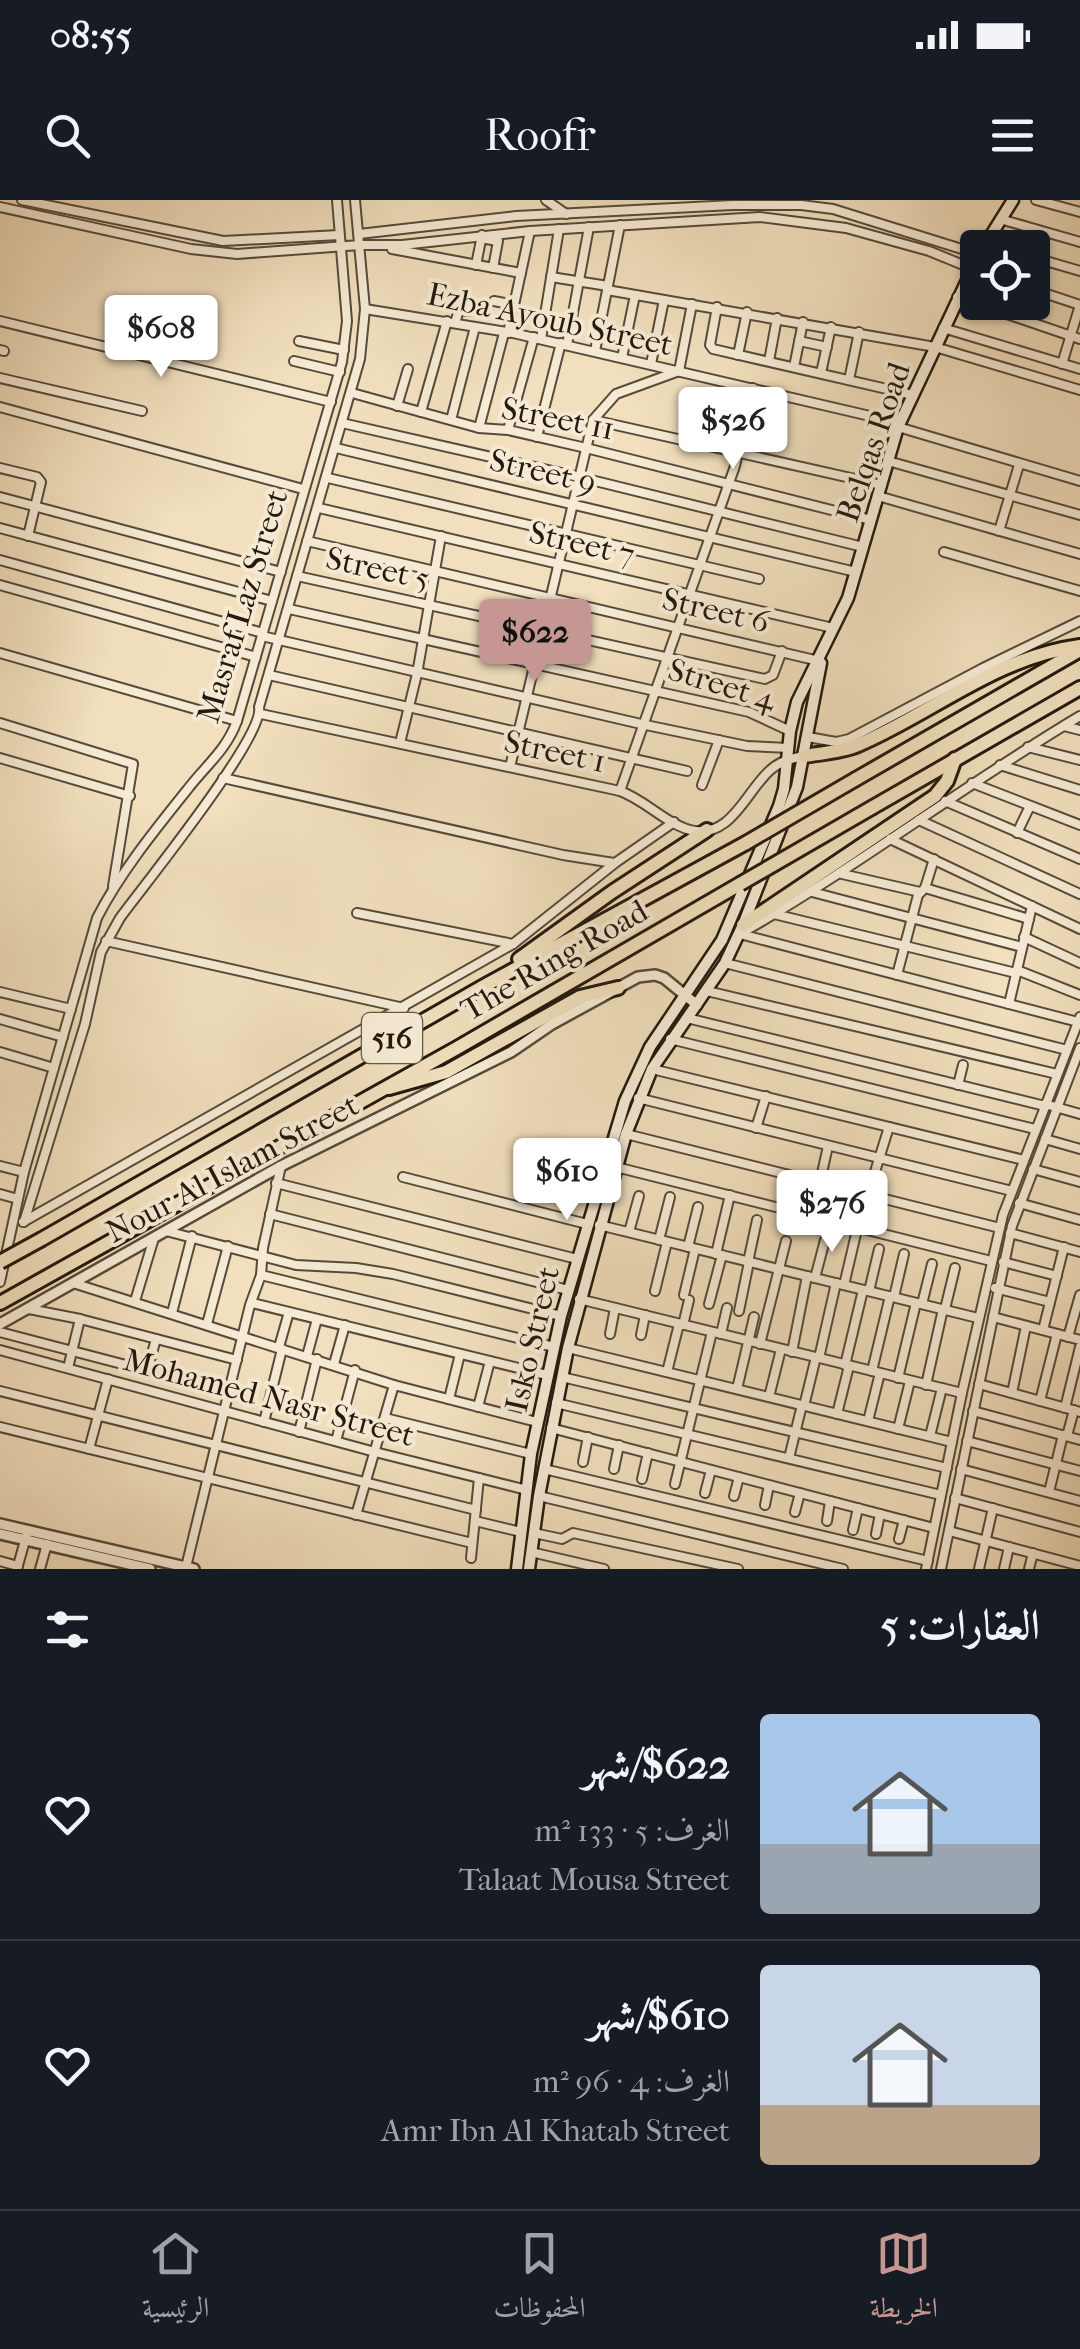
<!DOCTYPE html>
<html lang="ar">
<meta charset="utf-8">
<style>
body{margin:0;font-family:"IM FELL French Canon",Amiri,serif;background:#20242c;color:#f1f3f6;direction:rtl;height:100vh;display:flex;flex-direction:column;font-size:38px;white-space:nowrap}
*{box-sizing:border-box;margin:0}
p{font-size:32px;color:#9ea1a6}
.icon{flex:none;width:55px;height:55px;fill:none;stroke:currentColor;stroke-width:2;stroke-linecap:round;stroke-linejoin:round}
.map{position:relative;height:1369px;overflow:hidden;direction:ltr}
.drawer{display:flex;flex-direction:column;background:#171b24;flex:1}
.drawer>*{flex:none}
.fabs{position:absolute;left:960px;top:30px;display:grid;gap:20px}
.fabs a{display:grid;place-items:center;width:90px;height:90px;border-radius:10px;background:#171b24;box-shadow:0 2px 8px #0004;font-size:50px}
.price{position:absolute;translate:-50% -85px;padding:0 22px;border-radius:10px;background:#fff;color:#222;font-size:32px;line-height:65px;filter:drop-shadow(0 2px 5px #0008)}
.price::after{content:'';position:absolute;left:50%;top:60px;width:30px;height:22px;margin-left:-15px;background:inherit;clip-path:polygon(0 0,100% 0,50% 100%)}
.price.selected{background:#c59692;color:#111}
ul{padding:0;list-style:none}
li{display:flex;align-items:center;gap:30px;height:250px;padding:0 40px}
li+li{border-top:2px solid #363941}
li span{display:grid;place-items:center;flex:none;width:280px;height:200px;border-radius:10px;color:#555}
li>.icon{margin-inline-start:auto}
span .icon{width:120px;height:120px;fill:#fffc;stroke-width:1}
li b{font-size:42px}
h2{display:flex;justify-content:space-between;align-items:center;height:120px;padding:0 40px;font-size:42px}
.status{display:flex;justify-content:space-between;align-items:center;height:70px;padding:0 50px;background:#171b24;direction:ltr}
.status svg{height:28px;fill:currentColor}
header{display:flex;justify-content:space-between;align-items:center;height:130px;padding:0 40px;background:#171b24;font-size:45px;font-weight:600}
.tab-bar{display:flex;justify-content:space-around;align-items:center;height:140px;border-top:2px solid #363941;background:#171b24;font-size:28px;color:#9ea1a6}
.tab-bar a{display:grid;justify-items:center;gap:5px}
.tab-bar .selected{color:#c59692}
.map>svg:first-child{display:block}
.lines{fill:none;stroke-linecap:round;stroke-linejoin:round}
.minor-casing{stroke:#564a3a;stroke-width:12}
.tertiary-casing{stroke:#564a3a;stroke-width:14}
.secondary-casing{stroke:#23190e;stroke-width:15}
.motorway-casing{stroke:#23190e;stroke-width:18}
.minor{stroke:#f6ead4;stroke-width:8}
.tertiary{stroke:#f6ead4;stroke-width:9}
.secondary{stroke:#f6ead4;stroke-width:10}
.motorway{stroke:#f1dfbd;stroke-width:12}
.motorway-bridge-casing{stroke:#23190e;stroke-width:18;stroke-linecap:butt}
.motorway-bridge{stroke:#f1dfbd;stroke-width:12}
.labels{text-anchor:middle;stroke-width:8;stroke-linejoin:round;paint-order:stroke}
.shield{fill:#f6ead4;stroke:#625849;stroke-width:2.5}
.shield-label{font-size:30px;font-weight:bold;fill:#23190e}
.street-label{font-size:32px;fill:#23190e;stroke:#f6ead4}
</style>
<div class="status"><b>08:55</b><svg viewBox="0 0 49 12"><path d="M0 12V9h3v3zM5 12V6h3v6zM10 12V3h3v9zM15 12V0h3v12zM26 1h20v11H26zM47 4h2v5h-2z"/></svg></div>
<header><svg class="icon" aria-label="menu" viewBox="0 0 24 24"><path d="M4 6h16M4 12h16M4 18h16"/></svg>Roofr<svg class="icon" aria-label="search" viewBox="0 0 24 24"><circle cx="10" cy="10" r="6"/><path d="M15 15l6 6"/></svg></header>
<div class="map">
<svg width="1080" height="1369" viewBox="0 0 1080 1369">
<rect width="100%" height="100%" fill="#f1dfbd"/>
<filter id="stains"><feTurbulence type="fractalNoise" baseFrequency=".002" numOctaves="4"/><feColorMatrix values="0 0 0 0 .2 0 0 0 0 .09 0 0 0 0 .02 0 0 0 .5 -.17"/></filter>
<radialGradient id="worn" r=".72"><stop offset=".6" stop-color="#630" stop-opacity="0"/><stop offset="1" stop-color="#630" stop-opacity=".3"/></radialGradient>
<g class="lines">
<g class="minor-casing">
<g id="minor">
<polyline points="22,0 223,41 339,35"/>
<polyline points="546,0 566,14"/>
<polyline points="1036,0 1080,12"/>
<polyline points="0,7 191,49 237,54 360,45 402,45 530,31 760,17 846,28 929,51 978,71"/>
<polyline points="1000,19 1080,42"/>
<polyline points="359,34 516,16 733,5 801,5 833,9 978,54"/>
<polyline points="486,39 498,41 493,68"/>
<polyline points="392,49 521,73"/>
<polyline points="1032,57 1080,71"/>
<polyline points="476,65 482,35"/>
<polyline points="551,77 608,86"/>
<polyline points="1032,89 1080,105"/>
<polyline points="607,90 935,147 1080,190"/>
<polyline points="957,97 1080,139"/>
<polyline points="494,101 514,105"/>
<polyline points="717,107 710,145 713,149 913,195"/>
<polyline points="365,109 513,133 900,223"/>
<polyline points="0,121 331,202"/>
<polyline points="455,123 459,110 468,111"/>
<polyline points="943,128 1080,169"/>
<polyline points="508,133 530,31"/>
<polyline points="541,139 559,29"/>
<polyline points="299,141 344,150"/>
<polyline points="799,141 827,147"/>
<polyline points="567,145 589,27"/>
<polyline points="0,150 4,151"/>
<polyline points="595,151 620,25"/>
<polyline points="738,155 747,112"/>
<polyline points="622,158 635,95"/>
<polyline points="294,161 340,172"/>
<polyline points="769,161 777,118"/>
<polyline points="651,164 664,100"/>
<polyline points="1062,164 1080,105"/>
<polyline points="794,167 803,122"/>
<polyline points="821,173 831,127"/>
<polyline points="0,178 142,211"/>
<polyline points="849,180 859,132"/>
<polyline points="352,193 479,228 508,230 586,248 871,320"/>
<polyline points="397,206 408,169"/>
<polyline points="0,207 303,289"/>
<polyline points="421,212 447,121"/>
<polyline points="451,220 475,127"/>
<polyline points="593,220 882,285"/>
<polyline points="342,223 579,277 863,347"/>
<polyline points="898,227 1080,281"/>
<polyline points="479,228 504,133"/>
<polyline points="508,230 534,137"/>
<polyline points="537,237 561,143"/>
<polyline points="336,248 856,372"/>
<polyline points="888,261 1080,315"/>
<polyline points="0,268 37,277 41,282 28,336"/>
<polyline points="328,278 759,379"/>
<polyline points="878,296 1080,354"/>
<polyline points="0,297 281,372"/>
<polyline points="319,308 833,428"/>
<polyline points="0,328 272,401"/>
<polyline points="999,331 1019,265"/>
<polyline points="307,341 819,461"/>
<polyline points="944,352 1080,391"/>
<polyline points="0,360 263,433"/>
<polyline points="297,376 765,479 773,475 782,451"/>
<polyline points="0,385 256,457"/>
<polyline points="289,409 749,512 790,531"/>
<polyline points="262,436 641,524 747,546 789,548"/>
<polyline points="0,453 237,521"/>
<polyline points="269,475 687,571"/>
<path d="M261 514 620 591C645 600 665 623 690 630 733 641 748 585 774 567 783 560 794 558 804 556"/>
<polyline points="0,523 133,564 113,686"/>
<polyline points="1064,526 1080,530"/>
<polyline points="808,537 836,542 849,539 983,468 1080,421"/>
<polyline points="400,543 417,474 441,336"/>
<polyline points="1028,547 1080,560"/>
<polyline points="0,558 130,596"/>
<polyline points="1000,565 1080,590"/>
<polyline points="510,567 593,220 616,194 679,171 692,104"/>
<polyline points="223,578 563,655 614,663"/>
<polyline points="972,583 1080,625"/>
<polyline points="702,585 719,540"/>
<polyline points="620,591 735,266 753,188"/>
<polyline points="945,601 1080,659"/>
<polyline points="919,620 1080,694"/>
<polyline points="1017,633 1030,606"/>
<polyline points="890,639 1080,729"/>
<polyline points="842,674 920,692"/>
<polyline points="925,688 1029,719"/>
<polyline points="812,692 1022,747"/>
<polyline points="357,713 513,744"/>
<polyline points="774,714 1016,773"/>
<path d="M740 734C857 667 964 585 1080 516"/>
<polyline points="740,734 1078,822"/>
<polyline points="1024,737 1080,763"/>
<polyline points="106,741 404,808"/>
<polyline points="725,763 1067,850"/>
<polyline points="1017,770 1080,795"/>
<polyline points="897,775 918,695 925,688 934,659"/>
<polyline points="707,791 1057,874"/>
<polyline points="0,792 71,809"/>
<polyline points="1009,804 1032,706"/>
<polyline points="687,818 1045,906"/>
<polyline points="0,819 63,837"/>
<polyline points="670,839 1035,929"/>
<polyline points="0,852 54,868"/>
<polyline points="652,869 1024,960"/>
<polyline points="958,885 963,865"/>
<polyline points="638,898 1012,991"/>
<polyline points="1045,904 1080,914"/>
<polyline points="756,928 766,896"/>
<polyline points="626,934 1000,1028"/>
<polyline points="1045,939 1080,949"/>
<polyline points="0,966 24,972"/>
<polyline points="616,967 991,1061"/>
<polyline points="1033,969 1080,982"/>
<polyline points="403,977 587,1024"/>
<polyline points="820,982 828,946"/>
<polyline points="276,983 577,1059"/>
<polyline points="0,994 18,999"/>
<polyline points="868,994 889,927"/>
<polyline points="1019,1003 1080,1020"/>
<polyline points="270,1014 568,1090"/>
<polyline points="23,1022 513,744 615,663 674,622"/>
<path d="M24 1022 85 824 101 752 120 718C144 685 265 536 259 507L360 159 365 109 355 0"/>
<polyline points="599,1025 978,1118"/>
<polyline points="166,1031 296,1065 356,1068 393,1074 561,1116"/>
<polyline points="629,1032 639,996"/>
<polyline points="1010,1033 1080,1052"/>
<polyline points="659,1040 670,997"/>
<polyline points="688,1047 698,1007"/>
<polyline points="716,1054 730,995"/>
<polyline points="748,1062 757,1020"/>
<polyline points="1003,1062 1057,1076"/>
<polyline points="261,1075 554,1147"/>
<polyline points="815,1078 825,1040"/>
<path d="M0 1082 24 972 97 718C120 673 155 630 187 590 205 566 226 551 237 521L342 162 347 121 337 0"/>
<polyline points="73,1083 394,1185 537,1222"/>
<polyline points="844,1085 856,1034"/>
<polyline points="995,1088 1050,1102"/>
<polyline points="655,1091 667,1042"/>
<polyline points="869,1091 879,1049"/>
<polyline points="684,1095 695,1049"/>
<polyline points="894,1097 904,1054"/>
<polyline points="579,1099 962,1193"/>
<polyline points="135,1101 154,1038"/>
<polyline points="252,1103 547,1175"/>
<polyline points="709,1104 722,1055"/>
<polyline points="922,1104 932,1064"/>
<polyline points="29,1109 80,1119 237,1160"/>
<polyline points="945,1109 955,1068"/>
<polyline points="739,1111 749,1062"/>
<polyline points="172,1113 192,1036"/>
<polyline points="993,1117 1080,1140"/>
<polyline points="207,1124 228,1046"/>
<polyline points="683,1125 689,1100"/>
<polyline points="1043,1130 1064,1047"/>
<polyline points="0,1132 229,1192"/>
<polyline points="610,1134 615,1108"/>
<polyline points="721,1134 727,1108"/>
<polyline points="641,1135 645,1115"/>
<polyline points="1068,1137 1080,1095"/>
<polyline points="760,1144 786,1041"/>
<polyline points="279,1147 289,1112"/>
<polyline points="568,1148 952,1242"/>
<polyline points="0,1150 375,1252 527,1290"/>
<polyline points="792,1152 807,1076"/>
<polyline points="307,1156 317,1119"/>
<polyline points="819,1158 836,1083"/>
<polyline points="334,1164 345,1125"/>
<polyline points="845,1165 863,1090"/>
<polyline points="68,1168 80,1119"/>
<polyline points="147,1171 156,1139"/>
<polyline points="872,1171 890,1096"/>
<polyline points="667,1172 679,1124"/>
<polyline points="562,1177 947,1268"/>
<polyline points="898,1178 916,1103"/>
<polyline points="979,1184 1080,1212"/>
<polyline points="926,1185 943,1109"/>
<polyline points="737,1189 754,1117"/>
<polyline points="0,1191 476,1310"/>
<polyline points="1012,1193 1026,1126"/>
<polyline points="769,1197 781,1149"/>
<polyline points="449,1199 460,1154"/>
<polyline points="1040,1201 1057,1134"/>
<polyline points="556,1203 941,1295"/>
<polyline points="804,1206 816,1157"/>
<polyline points="478,1207 490,1161"/>
<polyline points="1065,1208 1080,1147"/>
<polyline points="973,1211 1080,1240"/>
<polyline points="837,1214 849,1166"/>
<polyline points="385,1218 531,1254"/>
<polyline points="868,1221 880,1173"/>
<polyline points="264,1222 282,1149"/>
<polyline points="0,1227 472,1343"/>
<polyline points="551,1228 934,1328"/>
<polyline points="898,1229 910,1181"/>
<polyline points="299,1232 317,1159"/>
<polyline points="930,1236 942,1188"/>
<polyline points="1067,1236 1074,1210"/>
<polyline points="336,1241 355,1170"/>
<polyline points="967,1241 1080,1271"/>
<polyline points="89,1249 108,1179"/>
<polyline points="789,1258 802,1205"/>
<polyline points="583,1262 588,1237"/>
<polyline points="544,1269 928,1361"/>
<polyline points="614,1269 619,1245"/>
<polyline points="961,1269 1080,1301"/>
<polyline points="642,1279 648,1253"/>
<polyline points="675,1284 712,1132"/>
<polyline points="1049,1292 1063,1235"/>
<polyline points="705,1293 711,1270"/>
<polyline points="539,1296 843,1369"/>
<polyline points="734,1296 739,1277"/>
<polyline points="955,1298 1080,1332"/>
<polyline points="765,1305 769,1285"/>
<polyline points="795,1312 800,1293"/>
<polyline points="356,1315 394,1185"/>
<polyline points="475,1321 521,1332"/>
<polyline points="827,1321 830,1301"/>
<polyline points="853,1330 858,1308"/>
<polyline points="949,1331 1080,1366"/>
<polyline points="534,1333 562,1339 573,1333 738,1369"/>
<polyline points="876,1334 880,1314"/>
<polyline points="899,1339 904,1320"/>
<polyline points="531,1352 604,1369"/>
<polyline points="471,1358 479,1278"/>
<polyline points="0,1361 18,1366"/>
<polyline points="186,1367 250,1105 261,1075 263,1048 281,966"/>
<polyline points="17,1369 28,1330"/>
<polyline points="40,1369 47,1344"/>
<polyline points="926,1369 962,1193 1003,1015 1080,817"/>
<polyline points="941,1369 1012,1026 1080,848"/>
<polyline points="979,1369 993,1308"/>
<polyline points="1004,1369 1009,1347"/>
<polyline points="1029,1369 1033,1353"/>
</g>
</g>
<g class="tertiary-casing">
<g id="tertiary">
<polyline points="0,1124 281,966 511,852 552,824 638,777 655,775 664,778 697,805"/>
<polyline points="0,1324 194,1369"/>
<polyline points="0,1334 150,1369"/>
</g>
</g>
<g class="secondary-casing">
<g id="secondary">
<polyline points="983,48 1013,0"/>
<polyline points="517,1369 531,1254 561,1116 625,901 650,847 722,740 779,606 784,589 790,531 797,502 848,398 898,227 978,57"/>
<polyline points="529,1369 539,1296 568,1148 626,934 652,869 725,763 743,725 797,587 821,463"/>
</g>
</g>
<g class="motorway-casing">
<g id="motorway">
<path d="M804 556C822 553 842 552 858 545 935 512 993 458 1080 446"/>
<polyline points="856,579 1080,450"/>
<polyline points="873,607 1080,488"/>
<polyline points="743,725 935,596 947,581 955,559"/>
<polyline points="519,759 612,692 707,630"/>
<polyline points="389,888 446,872 580,797 618,788"/>
<polyline points="42,1039 484,786 746,643"/>
<polyline points="0,1103 457,848 740,684"/>
</g>
</g>
<use href="#minor" class="minor"/>
<use href="#tertiary" class="tertiary"/>
<use href="#secondary" class="secondary"/>
<use href="#motorway" class="motorway"/>
<g class="motorway-bridge-casing">
<g id="motorway-bridge">
<polyline points="746,643 856,579"/>
<polyline points="740,684 873,607"/>
<polyline points="0,1062 42,1039"/>
</g>
</g>
<use href="#motorway-bridge" class="motorway-bridge"/>
</g>
<g class="labels">
<rect class="shield" x="362" y="813" width="60" height="50" rx="8"/>
<g class="shield-label">
<text x="392" y="848">516</text>
</g>
<g class="street-label">
<text transform="translate(550 119) rotate(12)" y="11">Ezba Ayoub Street</text>
<text transform="translate(558 218) rotate(11)" y="11">Street 11</text>
<text transform="translate(873 242) rotate(-71)" y="11">Belqas Road</text>
<text transform="translate(543 271) rotate(13)" y="11">Street 9</text>
<text transform="translate(582 343) rotate(13)" y="11">Street 7</text>
<text transform="translate(378 368) rotate(12)" y="11">Street 5</text>
<text transform="translate(242 406) rotate(-73)" y="11">Masraf Laz Street</text>
<text transform="translate(716 410) rotate(13)" y="11">Street 6</text>
<text transform="translate(722 484) rotate(17)" y="11">Street 4</text>
<text transform="translate(555 551) rotate(12)" y="11">Street 1</text>
<text transform="translate(554 760) rotate(-30)" y="11">The Ring Road</text>
<text transform="translate(232 968) rotate(-28)" y="11">Nour Al Islam Street</text>
<text transform="translate(532 1139) rotate(-77)" y="11">Isko Street</text>
<text transform="translate(269 1197) rotate(15)" y="11">Mohamed Nasr Street</text>
</g>
</g>
<rect width="100%" height="100%" filter="url(#stains)"/>
<rect width="100%" height="100%" fill="url(#worn)"/>
</svg>
<div class="fabs">
<a><svg class="icon" aria-label="locate" viewBox="0 0 24 24"><circle cx="12" cy="12" r="6"/><path d="M12 2v4M12 18v4M2 12h4M18 12h4"/></svg></a>
</div>
<b class="price" style="left:161px;top:180px">$608</b>
<b class="price" style="left:733px;top:272px">$526</b>
<b class="price selected" style="left:535px;top:484px">$622</b>
<b class="price" style="left:567px;top:1023px">$610</b>
<b class="price" style="left:832px;top:1055px">$276</b>
</div>
<section class="drawer">
<h2>العقارات: 5<svg class="icon" aria-label="filters" viewBox="0 0 24 24"><path d="M4 7h16M4 17h16"/><circle cx="9" cy="7" r="2"/><circle cx="15" cy="17" r="2"/></svg></h2>
<ul>
<li><span style="background:linear-gradient(#a9c7e8 65%,#9aa5b1 0)"><svg class="icon" aria-label="home" viewBox="0 0 24 24"><path d="M3 11l9-7 9 7M6 9v11h12V9"/></svg></span><div><b>$622/شهر</b><p>الغرف: 5 · 133 m²</p><p>Talaat Mousa Street</p></div><svg class="icon" aria-label="heart" viewBox="0 0 24 24"><path d="M12 20l-8-8c-3-5 5-10 8-4 3-6 11-1 8 4z"/></svg></li>
<li><span style="background:linear-gradient(#c9d6e8 70%,#b9a48a 0)"><svg class="icon" aria-label="home" viewBox="0 0 24 24"><path d="M3 11l9-7 9 7M6 9v11h12V9"/></svg></span><div><b>$610/شهر</b><p>الغرف: 4 · 96 m²</p><p>Amr Ibn Al Khatab Street</p></div><svg class="icon" aria-label="heart" viewBox="0 0 24 24"><path d="M12 20l-8-8c-3-5 5-10 8-4 3-6 11-1 8 4z"/></svg></li>
</ul>
</section>
<nav class="tab-bar">
<a class="selected"><svg class="icon" aria-label="map" viewBox="0 0 24 24"><path d="M3 6l6-2 6 2 6-2v14l-6 2-6-2-6 2zM9 4v14M15 6v14"/></svg>الخريطة</a>
<a><svg class="icon" aria-label="saved" viewBox="0 0 24 24"><path d="M7 4h10v16l-5-4-5 4z"/></svg>المحفوظات</a>
<a><svg class="icon" aria-label="home" viewBox="0 0 24 24"><path d="M3 11l9-7 9 7M6 9v11h12V9"/></svg>الرئيسية</a>
</nav>
